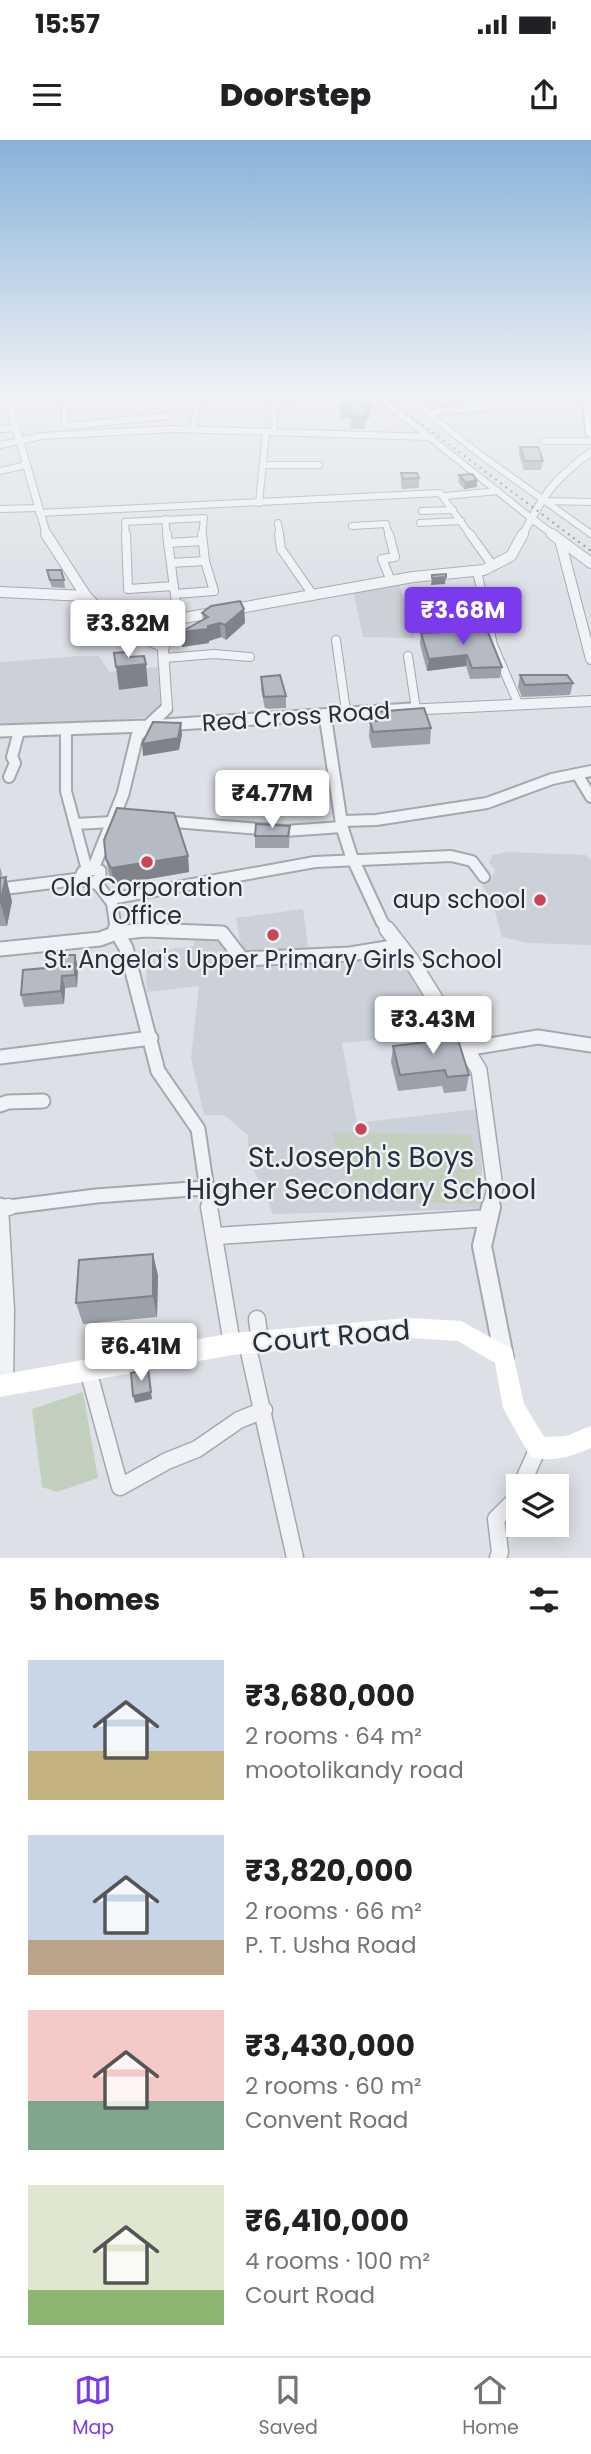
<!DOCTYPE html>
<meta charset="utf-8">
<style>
body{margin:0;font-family:Poppins,sans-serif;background:#f2f2f2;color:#202124;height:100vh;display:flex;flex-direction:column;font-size:26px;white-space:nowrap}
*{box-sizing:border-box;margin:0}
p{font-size:23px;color:#757577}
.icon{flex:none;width:38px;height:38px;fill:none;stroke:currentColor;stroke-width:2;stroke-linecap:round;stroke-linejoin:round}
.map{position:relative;height:1418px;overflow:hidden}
.drawer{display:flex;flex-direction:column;background:#fff;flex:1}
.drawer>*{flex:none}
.buttons{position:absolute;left:506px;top:1334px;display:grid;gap:14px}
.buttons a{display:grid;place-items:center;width:63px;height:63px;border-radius:0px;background:#fff;box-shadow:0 4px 18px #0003;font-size:35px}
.price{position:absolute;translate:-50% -60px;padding:0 16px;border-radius:7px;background:#fff;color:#222;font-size:23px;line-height:46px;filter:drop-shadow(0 2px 4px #0008)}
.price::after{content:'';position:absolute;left:50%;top:42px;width:21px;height:16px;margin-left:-10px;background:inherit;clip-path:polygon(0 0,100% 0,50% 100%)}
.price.current{background:#7c3aed;color:#fff}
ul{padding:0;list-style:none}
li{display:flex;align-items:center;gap:21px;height:175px;padding:0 28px}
li span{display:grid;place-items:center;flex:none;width:196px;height:140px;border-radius:0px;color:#555}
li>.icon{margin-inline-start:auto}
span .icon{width:84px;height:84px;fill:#fffc;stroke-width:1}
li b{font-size:30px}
h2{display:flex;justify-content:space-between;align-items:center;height:84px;padding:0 28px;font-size:30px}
.status{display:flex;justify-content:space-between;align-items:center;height:49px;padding:0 35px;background:#fff;direction:ltr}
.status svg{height:19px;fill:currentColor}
header{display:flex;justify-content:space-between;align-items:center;height:91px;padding:0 28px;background:#fff;font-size:32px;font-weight:800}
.tabs{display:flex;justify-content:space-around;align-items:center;height:98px;border-top:2px solid #e0e0e0;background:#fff;font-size:19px;color:#757577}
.tabs a{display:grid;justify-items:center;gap:4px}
.tabs .current{color:#7c3aed}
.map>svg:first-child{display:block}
.built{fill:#cbd0d9}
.green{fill:#c3d0bf}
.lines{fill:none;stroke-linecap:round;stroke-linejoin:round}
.minor-far4-casing{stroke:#a3a8b1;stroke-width:8}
.minor-far3-casing{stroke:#a3a8b1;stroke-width:10}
.minor-far2-casing{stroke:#a3a8b1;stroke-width:14}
.minor-far1-casing{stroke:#a3a8b1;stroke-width:17}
.minor-casing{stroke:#a3a8b1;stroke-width:19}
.tertiary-far4-casing{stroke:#a3a8b1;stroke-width:9}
.tertiary-far3-casing{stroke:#a3a8b1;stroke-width:12}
.tertiary-far2-casing{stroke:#a3a8b1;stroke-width:15}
.tertiary-far1-casing{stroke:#a3a8b1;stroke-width:18}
.tertiary-casing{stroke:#a3a8b1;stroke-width:22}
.primary-casing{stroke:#9da5b2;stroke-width:3}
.minor-far4{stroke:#f0f2f5;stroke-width:6}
.minor-far3{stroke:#f0f2f5;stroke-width:8}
.minor-far2{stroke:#f0f2f5;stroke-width:10}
.minor-far1{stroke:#f0f2f5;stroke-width:13}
.minor{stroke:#f0f2f5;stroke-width:16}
.tertiary-far4{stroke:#f0f2f5;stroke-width:7}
.tertiary-far3{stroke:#f0f2f5;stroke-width:10}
.tertiary-far2{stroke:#f0f2f5;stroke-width:11}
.tertiary-far1{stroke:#f0f2f5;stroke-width:15}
.tertiary{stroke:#f0f2f5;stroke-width:18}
.secondary{fill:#fff;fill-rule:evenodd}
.primary{fill:#fff;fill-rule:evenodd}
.rail{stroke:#778090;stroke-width:2;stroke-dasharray:2 4.5;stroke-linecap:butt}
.wall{fill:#9ca0a8}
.shaded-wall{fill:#7f8288}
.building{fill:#b5bac3;stroke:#7f8288;stroke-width:2}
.poi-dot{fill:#ca4456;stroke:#edf0f4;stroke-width:2.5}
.labels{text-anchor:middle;stroke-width:5;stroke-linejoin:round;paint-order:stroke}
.street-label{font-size:24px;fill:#272f3d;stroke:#edf0f4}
.poi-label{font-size:24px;fill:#272f3d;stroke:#edf0f4}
.near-poi-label{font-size:28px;fill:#272f3d;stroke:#edf0f4}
.near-street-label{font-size:28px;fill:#272f3d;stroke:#edf0f4}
</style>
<div class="status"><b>15:57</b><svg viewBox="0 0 49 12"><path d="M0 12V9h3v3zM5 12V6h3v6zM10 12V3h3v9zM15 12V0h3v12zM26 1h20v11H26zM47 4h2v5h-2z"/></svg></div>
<header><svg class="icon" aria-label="menu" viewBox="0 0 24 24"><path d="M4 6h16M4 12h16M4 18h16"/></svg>Doorstep<svg class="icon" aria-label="share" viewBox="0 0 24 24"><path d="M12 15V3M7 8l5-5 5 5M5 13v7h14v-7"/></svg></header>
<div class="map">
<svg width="591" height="1418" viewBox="0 0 591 1418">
<rect width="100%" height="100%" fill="#dde1e7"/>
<g class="built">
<polygon points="399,443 415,498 363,497 353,451"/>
<polygon points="81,516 99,516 109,532 158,527 162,561 157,567 163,570 151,573 146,577 61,586 0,587 0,522"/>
<polygon points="508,712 586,715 591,720 591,805 528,803 502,797 493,765 482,745 490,740 495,730 489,722 493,715"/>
<polygon points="303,769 309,813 243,816 236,778"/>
<polygon points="219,796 238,824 400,811 451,893 342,903 357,983 479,969 484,1069 273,1074 248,1016 248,995 224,975 204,975 191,918 199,846 147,852 145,812 194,806 194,797"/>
</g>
<g class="green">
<polygon points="331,992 472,995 479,1064 360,1061"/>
<polygon points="83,1252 98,1338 57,1352 42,1347 32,1269"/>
</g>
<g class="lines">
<g class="minor-far4-casing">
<g id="minor-far4">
<polyline points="65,257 65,283 68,286 168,276"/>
<polyline points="274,257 274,292"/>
<polyline points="379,257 531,378"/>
<polyline points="408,257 478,313 591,394"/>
<polyline points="274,260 293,257"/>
<polyline points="427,272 497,267"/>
<polyline points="193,288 198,257"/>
<polyline points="0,289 15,288"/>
<polyline points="544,301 591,301"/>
<polyline points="0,305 42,296 171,289 431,297"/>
<polyline points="263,325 319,325"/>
<polyline points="0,331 26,325"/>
<polyline points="445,356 498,351"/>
<polyline points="545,361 591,362"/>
<polyline points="259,363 266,292"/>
<polyline points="0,369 38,368"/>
<polyline points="422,371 453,370"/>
<polyline points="39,373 440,353 471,396"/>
<polyline points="165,379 167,396"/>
<polyline points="278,383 280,396"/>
<polyline points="420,383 461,381"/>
<polyline points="352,386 386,384 389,396"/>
<polyline points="126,396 125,382 204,378 202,396"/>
</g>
</g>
<g class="minor-far3-casing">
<g id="minor-far3">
<polyline points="126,394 128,449 174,446"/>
<polyline points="167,394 178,479"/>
<polyline points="279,394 281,409 313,455"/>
<polyline points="389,394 395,417 382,419 391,441"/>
<polyline points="470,394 493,426"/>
<polyline points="168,403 203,401"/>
<polyline points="171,423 205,421 202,394"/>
<polyline points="477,431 493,505 518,563"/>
<polyline points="175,454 214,451 205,421"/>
<polyline points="336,500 346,571"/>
<polyline points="408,516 416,569"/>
<polyline points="165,518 214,514 250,517"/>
</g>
</g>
<g class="minor-far2-casing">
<g id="minor-far2">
<polyline points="345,569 346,573"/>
<polyline points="66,591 66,651 87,730"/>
<polyline points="577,634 591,657"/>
<polyline points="9,637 15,623 12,617 19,591"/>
<polyline points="162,681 285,691 342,687"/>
<polyline points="342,681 376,680 487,663 552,639 591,631"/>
<polyline points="75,684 112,682"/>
<polyline points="96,742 112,763 116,791"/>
<polyline points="110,759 315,722 451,716 472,721 484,737"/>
<polyline points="137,791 167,791"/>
</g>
</g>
<g class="minor-far1-casing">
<g id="minor-far1">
<polyline points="115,789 126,808 158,931 198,989 210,1069"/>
<polyline points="0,809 100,799 116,793 145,790 222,793 242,819 350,814 399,806"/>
<polyline points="465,909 538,897 591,905"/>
<polyline points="0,917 151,898"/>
<polyline points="0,965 8,962 43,961"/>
<polyline points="0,1065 0,1069"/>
<polyline points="0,1068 96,1056 205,1048"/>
</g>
</g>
<g class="minor-casing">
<g id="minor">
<polyline points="0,1067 6,1170 5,1245"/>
<polyline points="209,1067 232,1204"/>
<polyline points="0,1068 9,1067"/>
<polyline points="216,1096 489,1078"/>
<polyline points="257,1179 260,1202"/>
<polyline points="247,1203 295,1418"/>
<polyline points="88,1230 120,1347 167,1321 197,1309 239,1280 264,1270"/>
<polyline points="521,1346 538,1308"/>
<polyline points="498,1418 500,1412 496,1379 514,1361 518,1352"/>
</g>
</g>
<g class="tertiary-far4-casing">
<g id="tertiary-far4">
<polyline points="7,257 47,396"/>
<polyline points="531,378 555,396"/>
<path d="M522 396C544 354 552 341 591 312"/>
</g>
</g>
<g class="tertiary-far3-casing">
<g id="tertiary-far3">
<polyline points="46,394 86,456"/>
<polyline points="552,394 560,400 591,519"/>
<polyline points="560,400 591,423"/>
<polyline points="0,452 86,456 115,486 164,507"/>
<polyline points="161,482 167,568 164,571"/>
<polyline points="122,489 413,437 484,430 511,416 523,394"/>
<polyline points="383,571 591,561"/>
</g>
</g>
<g class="tertiary-far2-casing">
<g id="tertiary-far2">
<polyline points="325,575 342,687 351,715 382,782 389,791"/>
<polyline points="0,591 148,586 411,569"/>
<polyline points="93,729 123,654 137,596 166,569"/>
<polygon points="93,729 100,731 100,738 94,743 80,739 83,732"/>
<polyline points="0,749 80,739"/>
</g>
</g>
<g class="tertiary-far1-casing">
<polyline id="tertiary-far1" points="387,789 411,820 479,930 495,1048 490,1069"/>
</g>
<g class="tertiary-casing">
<polyline id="tertiary" points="491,1067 482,1106 504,1217"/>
</g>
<g class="primary-casing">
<polygon id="primary" points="583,257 591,257 591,298 586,295"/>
</g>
<use href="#minor-far4" class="minor-far4"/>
<use href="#minor-far3" class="minor-far3"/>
<use href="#minor-far2" class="minor-far2"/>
<use href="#minor-far1" class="minor-far1"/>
<use href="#minor" class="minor"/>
<use href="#tertiary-far4" class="tertiary-far4"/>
<use href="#tertiary-far3" class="tertiary-far3"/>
<use href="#tertiary-far2" class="tertiary-far2"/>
<use href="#tertiary-far1" class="tertiary-far1"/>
<use href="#tertiary" class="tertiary"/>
<path class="secondary" d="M408 1178 461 1181 512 1209 524 1264 544 1297 566 1296 591 1286V1308C572 1316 550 1324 530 1316L503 1268 495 1223 458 1201 408 1198 232 1215 0 1257V1235L232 1193Z"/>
<use href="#primary" class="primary"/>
<polyline class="rail" points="386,257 591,411"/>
</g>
<g class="wall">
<polygon points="341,257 371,267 370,278 366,278 365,289 351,289 350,278 340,278"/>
<polygon points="520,307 543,321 541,330 524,330 519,315"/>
<polygon points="401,333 419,338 419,348 402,349 401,344"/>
<polygon points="459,335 477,340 477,347 464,349 458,342"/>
<polygon points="47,430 64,440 65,448 52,447 48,437"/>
<polygon points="244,469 245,483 226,500 221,497 209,501 209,503 182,507 181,492 203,480 202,473"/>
<polygon points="421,493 502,527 500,538 470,539 466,526 427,531 420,504"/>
<polygon points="520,535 573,543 570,555 522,557 518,547"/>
<polygon points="261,537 286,556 286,568 265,569 261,549"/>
<polygon points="374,572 431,588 430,604 372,608 369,597 370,581 374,581"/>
<polygon points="290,686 289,708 255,708 255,696"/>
<polygon points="188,716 189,732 114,745 109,735 106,719"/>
<polygon points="0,727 2,734 1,738 12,761 7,786 0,786"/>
<polygon points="75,815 78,828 77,847 65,848 64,864 24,867 21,855 45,828"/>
<polygon points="434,893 469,935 466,951 444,953 442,946 398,951 391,922 393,906 433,901"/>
<polygon points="158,1135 157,1177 83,1184 76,1163"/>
</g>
<g class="shaded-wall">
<polygon points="477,340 477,347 464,349 465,342"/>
<polygon points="446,437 445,444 431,445 432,438"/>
<polygon points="244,469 245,483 226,500 225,485"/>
<polygon points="220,483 221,497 209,501 209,503 182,507 181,492 208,486"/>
<polygon points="467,515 466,526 427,531 429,519"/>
<polygon points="146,524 148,546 119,550 116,527"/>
<polygon points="181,583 182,595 179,610 143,616 142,604"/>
<polygon points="188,716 189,732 114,745 111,728"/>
<polygon points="6,737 12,761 7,786 0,762"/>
<polygon points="75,815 78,828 77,847 75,835"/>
<polygon points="62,836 65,848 64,864 61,851"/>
<polygon points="153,1114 158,1135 157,1177 153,1156"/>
<polygon points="148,1229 152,1259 135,1263 133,1256"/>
</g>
<g class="building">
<polygon points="341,257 370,257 371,267 365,267 366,278 352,277 351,267 341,267"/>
<polygon points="520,307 538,307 543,321 525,321"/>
<polygon points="401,333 417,333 419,338 403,339"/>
<polygon points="472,334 477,340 465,342 459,335"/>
<polygon points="47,430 61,430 64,440 50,440"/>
<polygon points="446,434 446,437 432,438 432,435"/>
<polygon points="240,461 244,469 225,485 220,483 208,486 208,489 181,492 208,477 202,473 211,466"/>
<polygon points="487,490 502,527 472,528 467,515 429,519 421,493"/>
<polygon points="127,512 128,517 144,516 146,524 116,527 114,513"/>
<polygon points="280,535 286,556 264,557 261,537"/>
<polygon points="520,535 567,535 573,543 525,545"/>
<polygon points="424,568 431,588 373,592 370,581 377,581 374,572"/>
<polygon points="153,582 181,583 178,598 142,604"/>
<polygon points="117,668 174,673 188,716 111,728 106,719 104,700"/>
<polygon points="256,684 290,686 288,696 255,696"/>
<polygon points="6,737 0,762 0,738"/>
<polygon points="46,815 75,815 75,835 62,836 61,851 21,855 23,830 45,828"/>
<polygon points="455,890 469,935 447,937 445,930 400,935 393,906 436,901 434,893"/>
<polygon points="153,1114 153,1156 76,1163 79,1120"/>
<polygon points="148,1229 151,1252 133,1256 131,1233"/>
</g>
<linearGradient id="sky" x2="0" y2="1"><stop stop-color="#88b2da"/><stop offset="0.56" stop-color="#f0f2f4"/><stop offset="1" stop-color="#f0f2f4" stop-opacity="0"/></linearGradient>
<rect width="591" height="455" fill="url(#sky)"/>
<g class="poi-dot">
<circle cx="147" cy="722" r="7"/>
<circle cx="540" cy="760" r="7"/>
<circle cx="273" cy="795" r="7"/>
<circle cx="361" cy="989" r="7"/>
</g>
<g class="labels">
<g class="street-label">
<text transform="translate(296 577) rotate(-4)" y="8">Red Cross Road</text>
</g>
<g class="poi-label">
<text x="147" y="756">Old Corporation<tspan x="147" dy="28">Office</tspan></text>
<text x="526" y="768" text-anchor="end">aup school</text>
<text x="273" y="828">St. Angela's Upper Primary Girls School</text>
</g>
<g class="near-poi-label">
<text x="361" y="1027">St.Joseph's Boys<tspan x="361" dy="32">Higher Secondary School</tspan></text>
</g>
<g class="near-street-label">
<text transform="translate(331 1196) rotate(-5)" y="10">Court Road</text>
</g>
</g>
</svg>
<div class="buttons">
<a><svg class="icon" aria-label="layers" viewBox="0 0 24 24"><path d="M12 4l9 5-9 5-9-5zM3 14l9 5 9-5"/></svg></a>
</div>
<b class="price current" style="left:463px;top:507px">₹3.68M</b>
<b class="price" style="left:128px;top:520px">₹3.82M</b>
<b class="price" style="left:272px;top:690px">₹4.77M</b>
<b class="price" style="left:433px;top:916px">₹3.43M</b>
<b class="price" style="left:141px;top:1243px">₹6.41M</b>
</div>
<section class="drawer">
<h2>5 homes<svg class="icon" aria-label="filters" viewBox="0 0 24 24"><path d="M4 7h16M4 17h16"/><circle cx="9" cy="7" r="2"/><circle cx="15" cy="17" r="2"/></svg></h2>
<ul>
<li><span style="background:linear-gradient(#c9d6e8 65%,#c2b280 0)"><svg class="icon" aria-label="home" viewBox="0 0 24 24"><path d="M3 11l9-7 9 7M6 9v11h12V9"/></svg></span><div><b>₹3,680,000</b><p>2 rooms · 64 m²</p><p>mootolikandy road</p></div></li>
<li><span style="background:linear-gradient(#c9d6e8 75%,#b9a48a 0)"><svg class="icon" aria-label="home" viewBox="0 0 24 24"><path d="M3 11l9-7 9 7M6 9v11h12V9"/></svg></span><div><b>₹3,820,000</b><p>2 rooms · 66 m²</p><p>P. T. Usha Road</p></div></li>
<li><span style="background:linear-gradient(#f6c9c9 65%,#7fa58c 0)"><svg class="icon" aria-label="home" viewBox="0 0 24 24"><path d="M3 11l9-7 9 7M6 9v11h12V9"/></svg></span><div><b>₹3,430,000</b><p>2 rooms · 60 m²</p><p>Convent Road</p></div></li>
<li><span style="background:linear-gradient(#dfe7d0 75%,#8fb573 0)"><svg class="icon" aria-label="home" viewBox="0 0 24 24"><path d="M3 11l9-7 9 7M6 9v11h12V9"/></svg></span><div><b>₹6,410,000</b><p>4 rooms · 100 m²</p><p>Court Road</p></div></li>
</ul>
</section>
<nav class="tabs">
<a class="current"><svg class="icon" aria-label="map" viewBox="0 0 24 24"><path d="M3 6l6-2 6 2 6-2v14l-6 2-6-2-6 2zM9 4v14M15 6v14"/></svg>Map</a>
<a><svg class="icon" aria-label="saved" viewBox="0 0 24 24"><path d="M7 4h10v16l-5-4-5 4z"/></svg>Saved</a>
<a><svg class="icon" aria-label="home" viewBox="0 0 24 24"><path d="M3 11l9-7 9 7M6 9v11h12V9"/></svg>Home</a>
</nav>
